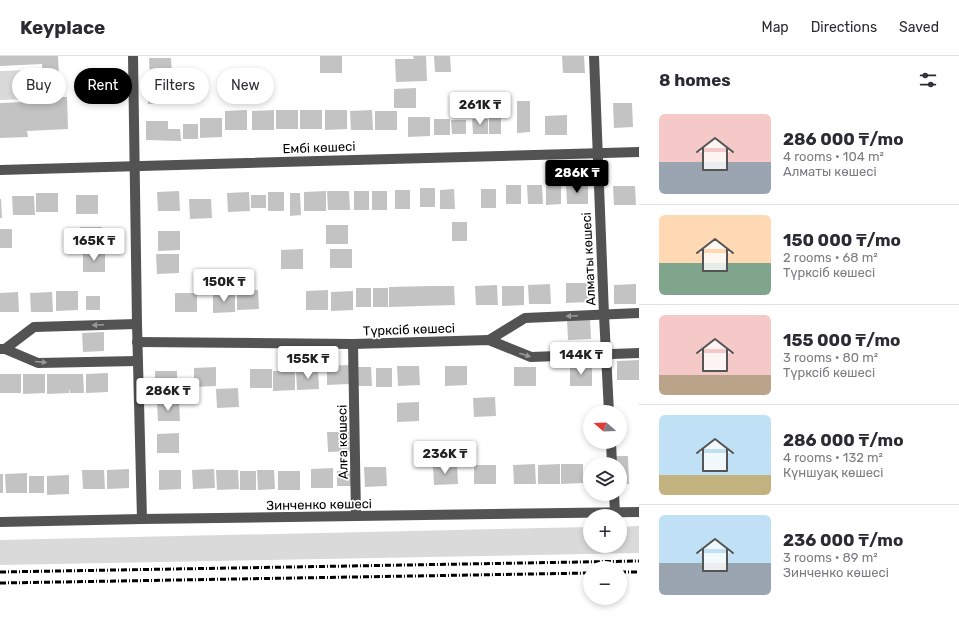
<!DOCTYPE html>
<meta charset="utf-8">
<style>
body{margin:0;font-family:Rubik,sans-serif;background:#f7f7f7;color:#2b2b33;height:100vh;display:flex;flex-direction:column;font-size:15px;white-space:nowrap}
*{box-sizing:border-box;margin:0}
p{font-size:13px;color:#7c7c81}
.icon{flex:none;width:22px;height:22px;fill:none;stroke:currentColor;stroke-width:2;stroke-linecap:round;stroke-linejoin:round}
.map{position:relative;flex:1;overflow:hidden}
.panel{display:flex;flex-direction:column;background:#fff;width:320px}
.panel>*{flex:none}
.hud{position:absolute;left:12px;top:12px;width:380px;height:36px;display:flex;gap:8px}
.needle{width:26px;rotate:289deg}
.controls{position:absolute;left:583px;top:349px;display:grid;gap:8px}
.controls a{display:grid;place-items:center;width:44px;height:44px;border-radius:50%;background:#fff;box-shadow:0 2px 6px #0003;font-size:20px}
.price{position:absolute;translate:-50% -34px;padding:0 9px;border-radius:4px;background:#fff;color:#222;font-size:13px;line-height:26px;filter:drop-shadow(0 1px 2px #0008)}
.price::after{content:'';position:absolute;left:50%;top:24px;width:12px;height:9px;margin-left:-6px;background:inherit;clip-path:polygon(0 0,100% 0,50% 100%)}
.price.active{background:#000;color:#fff}
ul{padding:0;list-style:none}
li{display:flex;align-items:center;gap:12px;height:100px;padding:0 20px}
li+li{border-top:1px solid #e1e1e2}
li span{display:grid;place-items:center;flex:none;width:112px;height:80px;border-radius:6px;color:#555}
li>.icon{margin-inline-start:auto}
span .icon{width:48px;height:48px;fill:#fffc;stroke-width:1}
li b{font-size:17px}
h2{display:flex;justify-content:space-between;align-items:center;height:48px;padding:0 20px;font-size:17px}
.chip{padding:0 14px;border-radius:18px;background:#fff;box-shadow:0 2px 6px #0003;font-size:14px;line-height:36px}
.chip.active{background:#000;color:#fff}
header{display:flex;align-items:center;gap:24px;box-sizing:border-box;height:56px;padding:0 20px;background:#fff;border-bottom:1px solid #e1e1e2}
header strong{font-size:19px}
nav{display:flex;gap:22px;margin-inline-start:auto;font-size:14px}
main{display:flex;flex:1;min-height:0}
.map>svg:first-child{display:block}
.green{fill:#dadada}
.building{fill:#c3c3c3}
.lines{fill:none;stroke-linecap:round;stroke-linejoin:round}
.minor{stroke:#535353;stroke-width:10}
.rail{stroke:#000;stroke-width:3;stroke-dasharray:6 2 1 2;stroke-linecap:butt}
.oneway{fill:#989898}
.labels{text-anchor:middle;stroke-width:3.5;stroke-linejoin:round;paint-order:stroke}
.street-label{font-size:13px;fill:#000;stroke:#fff}
</style>
<header>
<strong>Keyplace</strong>
<nav><a>Map</a><a>Directions</a><a>Saved</a></nav>
</header>
<main>
<div class="map">
<svg width="639" height="561" viewBox="0 0 639 561">
<rect width="100%" height="100%" fill="#fff"/>
<g class="green">
<polygon points="28,14 29,43 0,44 0,15"/>
<polygon points="639,470 639,497 0,509 0,484 590,471 590,490 620,490 620,471"/>
</g>
<g class="building">
<polygon points="0,0 58,0 60,41 67,41 68,73 27,75 28,81 0,82 0,47 25,46 25,43 44,42 42,8 0,10"/>
<rect x="320" y="0" width="22" height="17"/>
<polygon points="413,0 426,0 427,25 396,26 395,3 414,3"/>
<polygon points="434,0 450,0 451,16 435,16"/>
<polygon points="562,0 584,0 585,17 563,17"/>
<polygon points="149,2 171,2 172,21 150,22"/>
<polygon points="148,28 170,28 170,47 148,48"/>
<polygon points="416,32 416,52 394,52 394,33"/>
<polygon points="517,45 530,45 530,76 517,77"/>
<polygon points="613,47 632,47 633,71 614,72"/>
<polygon points="247,54 247,74 225,74 225,55"/>
<polygon points="274,54 274,74 252,74 252,55"/>
<rect x="276" y="54" width="22" height="19"/>
<rect x="300" y="54" width="22" height="19"/>
<polygon points="325,54 347,54 347,73 325,74"/>
<polygon points="372,54 373,74 351,74 350,55"/>
<rect x="375" y="55" width="22" height="19"/>
<polygon points="567,59 567,79 545,79 545,60"/>
<polygon points="408,61 430,61 430,80 408,81"/>
<polygon points="501,61 501,78 489,78 489,62"/>
<polygon points="200,62 222,62 222,81 200,82"/>
<rect x="434" y="63" width="16" height="16"/>
<polygon points="472,63 488,63 488,78 473,78"/>
<polygon points="451,64 466,64 466,78 452,78"/>
<polygon points="146,65 168,65 168,73 180,73 181,85 146,84"/>
<rect x="183" y="68" width="15" height="15"/>
<rect x="506" y="129" width="15" height="19"/>
<polygon points="527,129 542,129 543,148 528,148"/>
<polygon points="566,129 588,129 588,148 567,148"/>
<polygon points="546,130 561,130 561,148 546,149"/>
<polygon points="613,130 635,130 636,149 614,149"/>
<rect x="420" y="132" width="15" height="19"/>
<polygon points="454,133 455,153 440,153 440,134"/>
<rect x="481" y="133" width="15" height="19"/>
<rect x="395" y="134" width="15" height="19"/>
<polygon points="179,135 180,155 158,155 157,136"/>
<polygon points="326,135 326,155 304,155 304,136"/>
<polygon points="327,135 349,135 350,154 328,154"/>
<rect x="354" y="135" width="15" height="19"/>
<rect x="372" y="135" width="15" height="19"/>
<polygon points="249,136 250,155 228,156 227,137"/>
<rect x="268" y="136" width="16" height="19"/>
<rect x="36" y="137" width="22" height="19"/>
<polygon points="290,137 300,137 301,159 290,160"/>
<rect x="76" y="139" width="22" height="19"/>
<rect x="251" y="139" width="15" height="13"/>
<polygon points="12,140 34,140 35,159 13,159"/>
<polygon points="0,143 1,143 2,162 0,162"/>
<polygon points="189,143 211,143 212,162 190,163"/>
<rect x="452" y="166" width="15" height="19"/>
<rect x="326" y="169" width="22" height="19"/>
<polygon points="80,171 102,171 102,190 80,191"/>
<rect x="0" y="173" width="12" height="19"/>
<polygon points="158,175 180,175 180,194 158,195"/>
<polygon points="303,193 303,213 281,213 281,194"/>
<rect x="330" y="193" width="22" height="19"/>
<polygon points="105,196 105,216 83,216 83,197"/>
<polygon points="156,198 179,198 179,217 157,218"/>
<polygon points="566,227 588,227 588,246 566,247"/>
<polygon points="550,228 551,248 529,248 528,229"/>
<polygon points="636,228 636,248 614,248 614,229"/>
<polygon points="497,229 498,249 476,249 475,230"/>
<polygon points="432,230 454,230 455,249 389,251 389,231"/>
<polygon points="502,230 524,230 524,249 502,250"/>
<rect x="356" y="232" width="15" height="19"/>
<rect x="373" y="232" width="15" height="19"/>
<polygon points="258,234 259,253 237,254 237,235"/>
<polygon points="328,234 328,254 306,254 306,235"/>
<polygon points="56,235 78,235 78,254 56,255"/>
<polygon points="353,235 353,254 331,255 331,236"/>
<polygon points="18,236 19,256 0,256 0,237"/>
<polygon points="52,236 53,256 31,256 30,237"/>
<rect x="175" y="237" width="22" height="19"/>
<polygon points="213,237 235,237 235,256 213,257"/>
<rect x="86" y="240" width="14" height="14"/>
<polygon points="590,262 591,283 568,284 567,263"/>
<polygon points="104,276 104,295 83,296 82,277"/>
<polygon points="639,304 639,324 617,324 617,305"/>
<polygon points="349,309 349,328 327,329 327,310"/>
<polygon points="397,310 419,310 420,329 398,330"/>
<polygon points="445,310 467,310 467,329 445,330"/>
<polygon points="592,310 592,330 570,330 570,311"/>
<polygon points="216,311 216,330 194,331 194,312"/>
<polygon points="355,311 371,311 372,330 356,330"/>
<rect x="514" y="311" width="22" height="19"/>
<rect x="376" y="312" width="16" height="19"/>
<rect x="250" y="313" width="22" height="19"/>
<polygon points="318,314 319,333 297,334 296,315"/>
<polygon points="155,315 177,315 177,334 155,335"/>
<polygon points="273,315 295,315 295,334 273,335"/>
<polygon points="108,317 108,336 86,337 86,318"/>
<rect x="0" y="318" width="21" height="19"/>
<polygon points="23,318 45,318 45,337 23,338"/>
<polygon points="47,318 83,318 84,337 70,337 69,332 69,337 47,338"/>
<polygon points="238,332 239,351 217,352 216,333"/>
<polygon points="495,341 496,360 474,361 473,342"/>
<polygon points="157,346 179,346 180,365 158,365"/>
<polygon points="419,346 419,365 397,366 397,347"/>
<polygon points="327,376 349,376 350,395 328,396"/>
<polygon points="179,377 179,397 157,397 157,378"/>
<polygon points="616,400 628,400 629,428 620,428 620,408 616,408"/>
<polygon points="535,408 536,428 514,428 513,409"/>
<polygon points="560,408 560,428 538,428 538,409"/>
<polygon points="561,408 583,408 583,427 561,428"/>
<polygon points="433,409 457,409 458,428 434,429"/>
<rect x="474" y="409" width="22" height="19"/>
<polygon points="364,411 386,411 387,430 365,431"/>
<polygon points="333,412 333,432 311,432 311,413"/>
<polygon points="129,413 129,432 107,433 107,414"/>
<polygon points="214,413 215,432 193,433 192,414"/>
<polygon points="82,414 104,414 105,433 83,433"/>
<polygon points="159,414 181,414 181,433 159,434"/>
<polygon points="216,414 238,414 239,433 217,434"/>
<polygon points="257,414 274,414 275,433 258,434"/>
<rect x="240" y="415" width="16" height="19"/>
<rect x="278" y="415" width="22" height="19"/>
<rect x="337" y="415" width="14" height="15"/>
<polygon points="27,417 27,437 6,437 5,418"/>
<rect x="0" y="418" width="3" height="19"/>
<polygon points="69,419 69,438 47,439 47,420"/>
<rect x="29" y="420" width="15" height="17"/>
</g>
<g class="lines">
<g class="minor">
<polyline points="133,0 137,268 142,463"/>
<polyline points="594,0 604,259 609,356"/>
<polyline points="0,114 639,96"/>
<polyline points="489,284 525,262 639,257"/>
<polyline points="137,286 353,288 489,284 531,301 639,297"/>
<polyline points="353,288 356,460"/>
<polyline points="0,293 5,293 38,307 137,305"/>
<polyline points="5,293 34,271 137,268"/>
<polyline points="611,386 612,408"/>
<polyline points="614,438 615,456"/>
<polyline points="0,466 142,463 639,456"/>
</g>
<g class="rail">
<polyline points="0,516 639,505"/>
<polyline points="620,516 639,516"/>
<polyline points="0,527 590,517"/>
</g>
</g>
<defs><path id="oneway-solid" d="M-6-.8H1V-3.2L6.5 0L1 3.2V.8H-6Z"/></defs>
<g class="oneway">
<use href="#oneway-solid" transform="translate(572 260) rotate(178)"/>
<use href="#oneway-solid" transform="translate(98 269) rotate(178)"/>
<use href="#oneway-solid" transform="translate(525 299) rotate(18)"/>
<use href="#oneway-solid" transform="translate(41 306) rotate(5)"/>
</g>
<g class="labels">
<g class="street-label">
<text transform="translate(319 91) rotate(-2)" y="5">Ембі көшесі</text>
<text transform="translate(588 203) rotate(-93)" y="5">Алматы көшесі</text>
<text transform="translate(409 273) rotate(-2)" y="5">Түрксіб көшесі</text>
<text transform="translate(342 386) rotate(-91)" y="5">Алға көшесі</text>
<text transform="translate(319 448) rotate(-1)" y="5">Зинченко көшесі</text>
</g>
</g>
</svg>
<div class="controls">
<a><svg class="needle" viewBox="-14 -14 28 28"><path d="M0-13l5 13h-10z" fill="#e53935"/><path d="M0 13l5-13h-10z" fill="#7c7c81"/></svg></a>
<a><svg class="icon" aria-label="layers" viewBox="0 0 24 24"><path d="M12 4l9 5-9 5-9-5zM3 14l9 5 9-5"/></svg></a>
<a>+</a>
<a>−</a>
</div>
<b class="price" style="left:480px;top:70px">261K ₸</b>
<b class="price active" style="left:577px;top:138px">286K ₸</b>
<b class="price" style="left:94px;top:206px">165K ₸</b>
<b class="price" style="left:224px;top:247px">150K ₸</b>
<b class="price" style="left:581px;top:320px">144K ₸</b>
<b class="price" style="left:308px;top:324px">155K ₸</b>
<b class="price" style="left:168px;top:356px">286K ₸</b>
<b class="price" style="left:445px;top:419px">236K ₸</b>
<div class="hud">
<a class="chip">Buy</a>
<a class="chip active">Rent</a>
<a class="chip">Filters</a>
<a class="chip">New</a>
</div>
</div>
<section class="panel">
<h2>8 homes<svg class="icon" aria-label="filters" viewBox="0 0 24 24"><path d="M4 7h16M4 17h16"/><circle cx="9" cy="7" r="2"/><circle cx="15" cy="17" r="2"/></svg></h2>
<ul>
<li><span style="background:linear-gradient(#f6c9c9 60%,#9aa5b1 0)"><svg class="icon" aria-label="home" viewBox="0 0 24 24"><path d="M3 11l9-7 9 7M6 9v11h12V9"/></svg></span><div><b>286 000 ₸/mo</b><p>4 rooms · 104 m²</p><p>Алматы көшесі</p></div></li>
<li><span style="background:linear-gradient(#ffd9b3 60%,#7fa58c 0)"><svg class="icon" aria-label="home" viewBox="0 0 24 24"><path d="M3 11l9-7 9 7M6 9v11h12V9"/></svg></span><div><b>150 000 ₸/mo</b><p>2 rooms · 68 m²</p><p>Түрксіб көшесі</p></div></li>
<li><span style="background:linear-gradient(#f6c9c9 75%,#b9a48a 0)"><svg class="icon" aria-label="home" viewBox="0 0 24 24"><path d="M3 11l9-7 9 7M6 9v11h12V9"/></svg></span><div><b>155 000 ₸/mo</b><p>3 rooms · 80 m²</p><p>Түрксіб көшесі</p></div></li>
<li><span style="background:linear-gradient(#bfe0f5 75%,#c2b280 0)"><svg class="icon" aria-label="home" viewBox="0 0 24 24"><path d="M3 11l9-7 9 7M6 9v11h12V9"/></svg></span><div><b>286 000 ₸/mo</b><p>4 rooms · 132 m²</p><p>Күншуақ көшесі</p></div></li>
<li><span style="background:linear-gradient(#bfe0f5 60%,#9aa5b1 0)"><svg class="icon" aria-label="home" viewBox="0 0 24 24"><path d="M3 11l9-7 9 7M6 9v11h12V9"/></svg></span><div><b>236 000 ₸/mo</b><p>3 rooms · 89 m²</p><p>Зинченко көшесі</p></div></li>
</ul>
</section>
</main>
